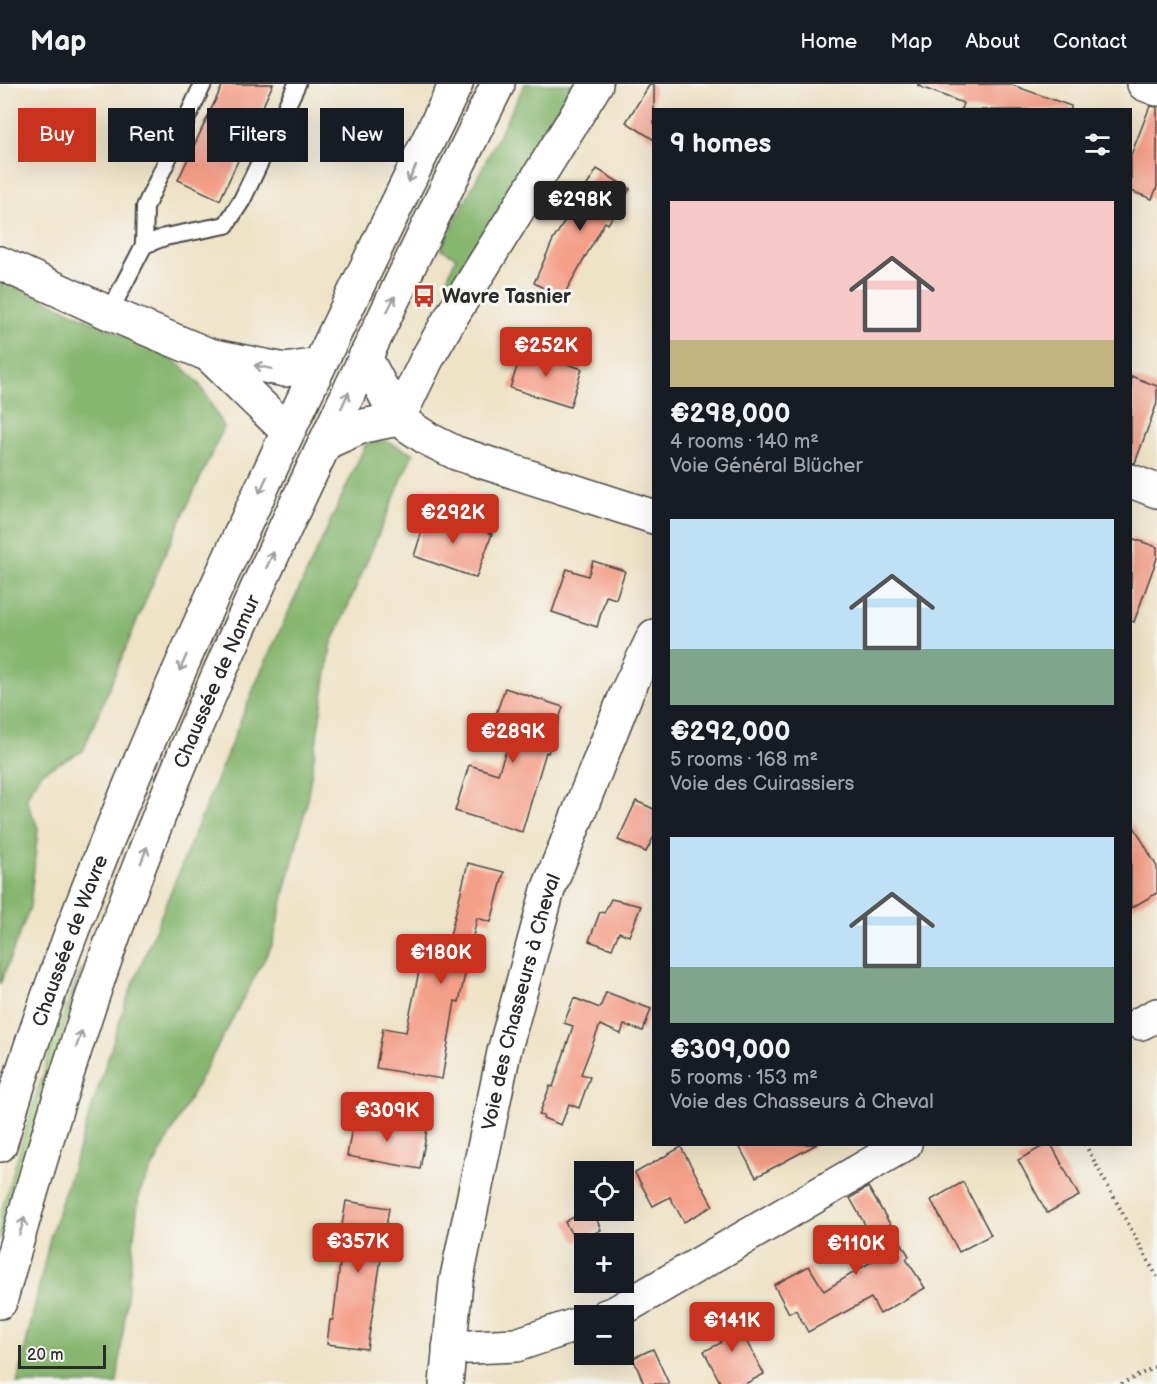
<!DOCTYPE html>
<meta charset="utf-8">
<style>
body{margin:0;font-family:"Balsamiq Sans",sans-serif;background:#20242c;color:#f1f3f6;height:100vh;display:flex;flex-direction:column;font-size:22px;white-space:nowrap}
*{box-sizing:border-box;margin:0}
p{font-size:20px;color:#9ea1a6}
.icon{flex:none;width:33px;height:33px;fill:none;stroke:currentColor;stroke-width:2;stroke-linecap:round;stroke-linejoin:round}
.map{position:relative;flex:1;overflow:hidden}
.details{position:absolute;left:652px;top:24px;width:480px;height:1038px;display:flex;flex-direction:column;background:#171b24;border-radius:0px;box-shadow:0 6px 24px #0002}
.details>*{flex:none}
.hud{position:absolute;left:18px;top:24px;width:544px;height:54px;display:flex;gap:12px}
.controls{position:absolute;left:574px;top:1077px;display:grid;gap:12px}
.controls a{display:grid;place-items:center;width:60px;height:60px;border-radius:0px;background:#171b24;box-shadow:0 6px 24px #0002;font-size:30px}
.scale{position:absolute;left:18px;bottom:15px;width:88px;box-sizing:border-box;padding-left:6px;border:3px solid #2b2b2b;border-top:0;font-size:16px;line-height:21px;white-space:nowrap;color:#2b2b2b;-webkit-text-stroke:4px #f6f6f2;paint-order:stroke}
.price{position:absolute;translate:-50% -51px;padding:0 14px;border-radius:6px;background:#c8321e;color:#fff;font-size:20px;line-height:39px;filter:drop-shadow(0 2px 3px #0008)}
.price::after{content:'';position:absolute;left:50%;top:36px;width:18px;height:14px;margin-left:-9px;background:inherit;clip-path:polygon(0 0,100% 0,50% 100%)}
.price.active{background:#222;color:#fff}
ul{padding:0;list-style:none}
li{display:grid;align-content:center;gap:12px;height:318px;padding:0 18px}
li span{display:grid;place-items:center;height:186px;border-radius:0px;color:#555}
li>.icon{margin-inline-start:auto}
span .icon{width:108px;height:108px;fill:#fffc;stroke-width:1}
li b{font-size:26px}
h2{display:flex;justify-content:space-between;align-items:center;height:72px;padding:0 18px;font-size:26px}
.chip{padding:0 21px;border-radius:0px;background:#171b24;box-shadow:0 6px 24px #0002;font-size:21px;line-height:54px}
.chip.active{background:#c8321e;color:#fff}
header{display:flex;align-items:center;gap:36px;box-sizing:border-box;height:84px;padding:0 30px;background:#171b24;border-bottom:2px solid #363941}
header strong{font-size:28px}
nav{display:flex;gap:33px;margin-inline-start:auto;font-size:21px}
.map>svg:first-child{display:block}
.green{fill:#aad581;stroke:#6a8056;stroke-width:1.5}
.forest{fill:#87b66f;stroke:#59704d;stroke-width:1.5}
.building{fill:#f49f88}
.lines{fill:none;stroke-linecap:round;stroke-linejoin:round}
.service-casing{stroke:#484742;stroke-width:20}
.minor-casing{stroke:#484742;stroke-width:36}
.tertiary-casing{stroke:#484742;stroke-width:36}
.primary-casing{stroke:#484742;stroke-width:36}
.path{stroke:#484742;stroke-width:4;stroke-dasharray:1.5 4.5;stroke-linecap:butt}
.service{stroke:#fff;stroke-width:16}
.minor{stroke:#fff;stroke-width:33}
.tertiary{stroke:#fff;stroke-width:33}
.primary{stroke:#fff;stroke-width:33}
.oneway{stroke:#a0a0a0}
.labels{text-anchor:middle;stroke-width:6;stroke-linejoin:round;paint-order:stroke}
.poi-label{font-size:20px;font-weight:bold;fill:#2b2b2b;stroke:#f6f6f2;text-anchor:start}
.street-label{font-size:20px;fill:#2b2b2b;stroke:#f6f6f2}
</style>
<header>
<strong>Map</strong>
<nav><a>Home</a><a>Map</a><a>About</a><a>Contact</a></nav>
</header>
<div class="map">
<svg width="1157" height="1300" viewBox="0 0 1157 1300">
<rect width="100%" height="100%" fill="#f6f6f2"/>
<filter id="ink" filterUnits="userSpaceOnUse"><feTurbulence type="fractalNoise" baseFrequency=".0167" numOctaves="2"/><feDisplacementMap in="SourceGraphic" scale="12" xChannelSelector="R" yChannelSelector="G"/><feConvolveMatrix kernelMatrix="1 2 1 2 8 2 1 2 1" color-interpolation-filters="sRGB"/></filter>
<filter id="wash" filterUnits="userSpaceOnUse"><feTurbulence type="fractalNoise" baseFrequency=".008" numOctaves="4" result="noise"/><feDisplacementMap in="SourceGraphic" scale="24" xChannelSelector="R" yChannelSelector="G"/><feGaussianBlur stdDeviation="1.35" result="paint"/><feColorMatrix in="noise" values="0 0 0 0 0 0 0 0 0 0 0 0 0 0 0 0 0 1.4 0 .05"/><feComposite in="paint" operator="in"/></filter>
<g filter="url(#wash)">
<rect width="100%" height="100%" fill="#eee3c7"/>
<polygon class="green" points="82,884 0,1156 0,1133 16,1079 55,952"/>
<g class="forest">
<polygon points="525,0 577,0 466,190 457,198 448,199 446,197 456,173 441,165"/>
<polygon points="0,195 161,269 184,284 200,301 224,343 164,472 83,667 42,688 26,714 38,744 30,823 0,900"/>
<polygon points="385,357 413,369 331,562 307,718 272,861 139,1109 117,1300 17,1300 51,1150 127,915 258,594 366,360"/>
</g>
<g id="blocks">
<g class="building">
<polygon points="223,0 273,0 220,116 178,96"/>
<polygon points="650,0 654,0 654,56 626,38"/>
<polygon points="918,0 1009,0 1071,22 1071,26 961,26 963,19 918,2"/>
<polygon points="1150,22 1157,23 1157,103 1152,115 1131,107 1131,71"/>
<polygon points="597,85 630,105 608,140 605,138 562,214 534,199 553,156"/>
<polygon points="523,265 582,285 570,323 510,304"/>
<polygon points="1131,292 1157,302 1157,319 1135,379 1131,379"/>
<polygon points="428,428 492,450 476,494 414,472"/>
<polygon points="1131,454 1157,463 1157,474 1134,538 1131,537"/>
<polygon points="593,477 625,487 616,515 606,512 597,543 552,528 567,485 588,492"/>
<polygon points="505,604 563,623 548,669 546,668 522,748 455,727 469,681 498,690 516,638 496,630"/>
<polygon points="636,717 654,725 654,752 646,768 618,756"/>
<polygon points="1131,737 1157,783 1157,809 1131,824"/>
<polygon points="468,779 504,788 491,838 477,834 459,918 455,917 442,995 376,984 383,944 406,948 424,864 446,868"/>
<polygon points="611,815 641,822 629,852 619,848 612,865 589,857 600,828 604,829"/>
<polygon points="606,908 651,925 643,947 624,941 621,950 600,941 581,990 590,993 579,1024 569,1020 561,1041 543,1034 544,1032 539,1031 550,1002 553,1003 573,942 564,939 574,914 600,924"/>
<polygon points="354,1032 427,1046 420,1085 347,1072"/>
<polygon points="738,1060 817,1060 756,1093"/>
<polygon points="1047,1060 1051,1060 1079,1112 1047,1129 1018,1076"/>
<polygon points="681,1063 713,1122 684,1138 670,1113 653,1122 635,1089"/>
<polygon points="963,1098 991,1151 959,1168 931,1116"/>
<polygon points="868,1103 909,1172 906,1175 925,1204 880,1230 871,1214 808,1248 796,1226 789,1229 774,1201 809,1182 824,1207 882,1171 850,1114"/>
<polygon points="346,1117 389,1124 367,1265 327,1260 330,1236 333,1236 341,1172 337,1172"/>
<polygon points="586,1126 593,1126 601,1146 576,1158 565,1138"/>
<polygon points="729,1225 764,1290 745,1300 721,1300 704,1267 721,1259 709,1235"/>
<polygon points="653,1265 669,1300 644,1300 633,1274"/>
</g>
</g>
</g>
<g filter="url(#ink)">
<use href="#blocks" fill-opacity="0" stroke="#484742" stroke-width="1.5"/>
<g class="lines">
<g class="service-casing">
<g id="service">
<polyline points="203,0 145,123 144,161 165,153 226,141 242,116 297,0"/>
<polyline points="109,229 144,161"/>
</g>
</g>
<g class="minor-casing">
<g id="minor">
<polyline points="1144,0 1157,5"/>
<polyline points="365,273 398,335 428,355 456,369 654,433"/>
<polyline points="398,335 427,275 448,238 596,0"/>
<polyline points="325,359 363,342 398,335"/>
<polyline points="1131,397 1157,407"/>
<polyline points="1141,939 1157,931"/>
<polyline points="606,1232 615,1229 905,1060"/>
<polyline points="449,1264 516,1261 585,1238"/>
<path id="s1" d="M446 1300 456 1198 504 968 548 806 627 608 654 552"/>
</g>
</g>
<g class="tertiary-casing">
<polyline id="tertiary" points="0,179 109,229 209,271"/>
</g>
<g class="primary-casing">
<g id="primary">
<polyline points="209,271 285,286 318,281"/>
<polyline points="209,271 287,347"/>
<path id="s2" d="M0 1061C48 896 114 735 183 578 269 383 362 191 456 0"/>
<path id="s3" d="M0 1218C37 1084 77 950 125 820 181 669 248 522 317 376 376 250 436 125 498 0"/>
</g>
</g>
<g class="path">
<polyline points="1085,1060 1157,1193"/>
<polyline points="1121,1300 1157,1282"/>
</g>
<use href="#service" class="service"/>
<use href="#minor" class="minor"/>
<use href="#tertiary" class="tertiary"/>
<use href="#primary" class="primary"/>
</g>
<defs><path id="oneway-shaft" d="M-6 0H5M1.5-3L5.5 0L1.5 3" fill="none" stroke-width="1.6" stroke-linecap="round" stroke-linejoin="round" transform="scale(1.5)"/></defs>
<g class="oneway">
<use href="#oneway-shaft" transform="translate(412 90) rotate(116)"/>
<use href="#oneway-shaft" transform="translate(391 220) rotate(-64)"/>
<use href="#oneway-shaft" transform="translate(263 283) rotate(-169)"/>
<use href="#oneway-shaft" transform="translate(345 316) rotate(-65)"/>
<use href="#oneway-shaft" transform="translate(263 401) rotate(115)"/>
<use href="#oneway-shaft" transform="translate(270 476) rotate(-65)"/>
<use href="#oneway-shaft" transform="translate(183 579) rotate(114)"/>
<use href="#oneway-shaft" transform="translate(144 771) rotate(-69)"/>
<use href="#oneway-shaft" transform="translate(79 955) rotate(-72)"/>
<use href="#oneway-shaft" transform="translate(22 1142) rotate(-73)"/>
</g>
</g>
<defs>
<g id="bus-bare" transform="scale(1.8)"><path d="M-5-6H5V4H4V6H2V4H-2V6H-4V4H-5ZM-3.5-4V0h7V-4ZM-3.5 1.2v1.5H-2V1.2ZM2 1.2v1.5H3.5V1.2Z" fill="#c8321e" stroke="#f6f6f2" stroke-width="2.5" paint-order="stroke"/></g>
</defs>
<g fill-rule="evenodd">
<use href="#bus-bare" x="424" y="212"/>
</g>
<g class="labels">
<g class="poi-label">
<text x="442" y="219">Wavre Tasnier</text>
</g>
<g class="street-label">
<text dy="7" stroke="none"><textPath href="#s3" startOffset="658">Chaussée de Namur</textPath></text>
<text dy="7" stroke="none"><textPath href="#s2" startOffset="216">Chaussée de Wavre</textPath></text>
<text dy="7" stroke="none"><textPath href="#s1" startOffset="390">Voie des Chasseurs à Cheval</textPath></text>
</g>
</g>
</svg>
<div class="controls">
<a><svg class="icon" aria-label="locate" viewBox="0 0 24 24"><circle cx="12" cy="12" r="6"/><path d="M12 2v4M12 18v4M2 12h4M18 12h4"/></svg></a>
<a>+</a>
<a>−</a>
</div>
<div class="scale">20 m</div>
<b class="price active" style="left:580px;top:148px">€298K</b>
<b class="price" style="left:546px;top:294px">€252K</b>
<b class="price" style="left:453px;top:461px">€292K</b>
<b class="price" style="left:513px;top:680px">€289K</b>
<b class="price" style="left:441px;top:901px">€180K</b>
<b class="price" style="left:387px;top:1059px">€309K</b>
<b class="price" style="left:358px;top:1190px">€357K</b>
<b class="price" style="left:856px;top:1192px">€110K</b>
<b class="price" style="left:732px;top:1269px">€141K</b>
<div class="hud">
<a class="chip active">Buy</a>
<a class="chip">Rent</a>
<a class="chip">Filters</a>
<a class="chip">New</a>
</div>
<section class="details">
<h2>9 homes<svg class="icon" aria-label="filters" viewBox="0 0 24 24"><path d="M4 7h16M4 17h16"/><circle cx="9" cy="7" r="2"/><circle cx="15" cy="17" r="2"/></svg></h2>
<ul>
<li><span style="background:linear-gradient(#f6c9c9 75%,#c2b280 0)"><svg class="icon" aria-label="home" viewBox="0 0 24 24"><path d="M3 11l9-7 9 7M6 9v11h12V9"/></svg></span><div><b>€298,000</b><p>4 rooms · 140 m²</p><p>Voie Général Blücher</p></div></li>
<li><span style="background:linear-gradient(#bfe0f5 70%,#7fa58c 0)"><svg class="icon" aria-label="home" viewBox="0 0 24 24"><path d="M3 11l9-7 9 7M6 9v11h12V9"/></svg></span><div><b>€292,000</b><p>5 rooms · 168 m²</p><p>Voie des Cuirassiers</p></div></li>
<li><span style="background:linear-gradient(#bfe0f5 70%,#7fa58c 0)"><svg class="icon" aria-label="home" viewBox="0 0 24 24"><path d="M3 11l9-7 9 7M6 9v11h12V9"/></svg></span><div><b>€309,000</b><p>5 rooms · 153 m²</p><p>Voie des Chasseurs à Cheval</p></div></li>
</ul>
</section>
</div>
